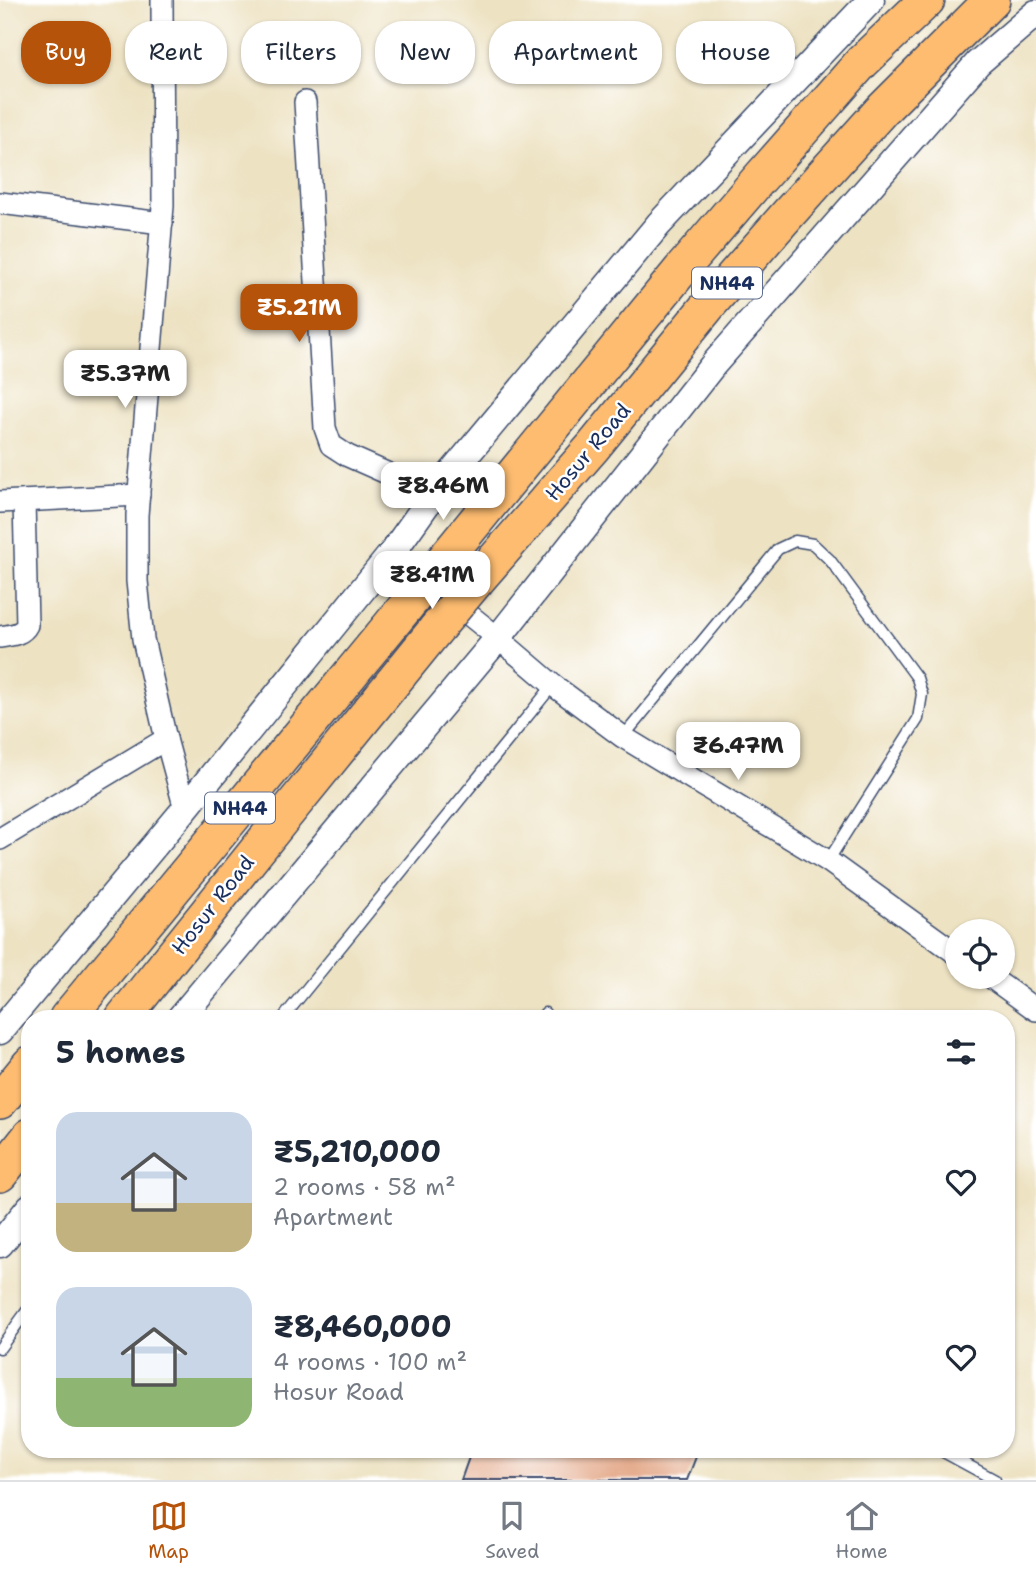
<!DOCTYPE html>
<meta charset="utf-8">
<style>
body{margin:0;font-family:"Shantell Sans",sans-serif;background:#f2f2f3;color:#1f2937;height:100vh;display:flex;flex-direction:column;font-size:26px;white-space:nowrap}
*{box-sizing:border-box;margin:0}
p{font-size:23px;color:#747a83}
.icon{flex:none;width:38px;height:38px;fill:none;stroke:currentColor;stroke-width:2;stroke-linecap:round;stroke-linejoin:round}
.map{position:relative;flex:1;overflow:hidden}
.side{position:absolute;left:21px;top:1010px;width:994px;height:448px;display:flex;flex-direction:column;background:#fff;border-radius:28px;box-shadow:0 2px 5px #0004}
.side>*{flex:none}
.top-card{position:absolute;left:21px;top:21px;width:994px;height:63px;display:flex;gap:14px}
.tools{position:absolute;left:945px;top:919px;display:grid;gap:14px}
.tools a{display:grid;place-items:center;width:70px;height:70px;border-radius:50%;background:#fff;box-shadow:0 2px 5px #0004;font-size:35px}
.price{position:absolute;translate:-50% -60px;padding:0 16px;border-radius:14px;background:#fff;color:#222;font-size:23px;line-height:46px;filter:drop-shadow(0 2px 4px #0008)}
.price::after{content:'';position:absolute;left:50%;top:42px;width:21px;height:16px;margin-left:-10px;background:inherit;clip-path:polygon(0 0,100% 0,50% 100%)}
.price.selected{background:#b45309;color:#fff}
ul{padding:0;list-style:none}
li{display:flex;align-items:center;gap:21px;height:175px;padding:0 35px}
li span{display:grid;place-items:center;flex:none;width:196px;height:140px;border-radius:21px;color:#555}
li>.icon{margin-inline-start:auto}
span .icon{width:84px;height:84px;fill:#fffc;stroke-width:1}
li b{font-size:30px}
h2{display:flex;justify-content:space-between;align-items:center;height:84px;padding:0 35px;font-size:30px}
.chip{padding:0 24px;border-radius:28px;background:#fff;box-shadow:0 2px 5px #0004;font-size:24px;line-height:63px}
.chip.selected{background:#b45309;color:#fff}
.tab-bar{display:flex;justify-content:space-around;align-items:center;height:98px;border-top:2px solid #e0e1e3;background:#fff;font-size:19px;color:#747a83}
.tab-bar a{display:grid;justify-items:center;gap:4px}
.tab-bar .selected{color:#b45309}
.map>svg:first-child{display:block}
.building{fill:#e5ad90}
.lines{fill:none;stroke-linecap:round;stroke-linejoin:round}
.service-casing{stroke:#3a4a6d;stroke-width:13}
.minor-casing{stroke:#3a4a6d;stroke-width:24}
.tertiary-casing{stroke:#3a4a6d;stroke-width:29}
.trunk-casing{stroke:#3a4a6d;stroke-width:38}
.service{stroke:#fff;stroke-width:10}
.minor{stroke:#fff;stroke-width:21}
.tertiary{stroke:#fff;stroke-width:26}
.trunk{stroke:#fdbc6f;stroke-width:35}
.trunk-bridge-casing{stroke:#3a4a6d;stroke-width:38;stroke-linecap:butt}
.trunk-bridge{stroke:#fdbc6f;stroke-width:35}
.labels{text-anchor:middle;stroke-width:5;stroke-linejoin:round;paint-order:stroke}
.shield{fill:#fff;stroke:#5f6d8e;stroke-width:2}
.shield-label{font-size:19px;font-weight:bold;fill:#1b2f5e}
.street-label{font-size:21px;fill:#1b2f5e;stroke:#fff}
</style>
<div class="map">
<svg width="1036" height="1480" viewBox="0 0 1036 1480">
<rect width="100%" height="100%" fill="#fff"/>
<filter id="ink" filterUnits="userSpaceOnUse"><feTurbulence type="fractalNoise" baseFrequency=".0143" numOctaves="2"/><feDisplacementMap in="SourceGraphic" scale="14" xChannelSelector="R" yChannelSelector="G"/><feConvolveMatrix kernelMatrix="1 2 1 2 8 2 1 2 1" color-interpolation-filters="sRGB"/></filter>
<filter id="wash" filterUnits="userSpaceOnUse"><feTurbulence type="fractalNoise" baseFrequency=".00686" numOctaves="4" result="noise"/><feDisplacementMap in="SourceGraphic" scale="28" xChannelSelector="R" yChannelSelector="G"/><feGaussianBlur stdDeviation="1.57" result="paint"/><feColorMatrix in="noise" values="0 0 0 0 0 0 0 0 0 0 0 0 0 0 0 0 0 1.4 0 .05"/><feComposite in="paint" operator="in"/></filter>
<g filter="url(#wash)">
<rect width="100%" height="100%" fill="#ede2c2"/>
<g id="blocks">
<polygon class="building" points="472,1449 699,1449 687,1480 461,1480"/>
</g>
</g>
<g filter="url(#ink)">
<use href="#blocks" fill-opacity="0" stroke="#3a4a6d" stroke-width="2"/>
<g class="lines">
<g class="service-casing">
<g id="service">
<polyline points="623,737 778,549 795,541 813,544 830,560 917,678 922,694 918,719 828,861"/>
<polyline points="283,1018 553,685"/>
<polyline points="541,1018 545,1013"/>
<polyline points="0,1348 29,1308"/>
<polyline points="938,1449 995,1480"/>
</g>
</g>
<g class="minor-casing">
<g id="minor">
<polyline points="162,0 163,206 137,515 137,581 143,639 166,739 185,809"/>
<polyline points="305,102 325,428 331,445 348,456 434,494"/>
<polyline points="0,203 162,223"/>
<polyline points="0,502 139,495"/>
<polyline points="392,553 498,638 553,685 623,737 828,861 957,954"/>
<path d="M0 637C10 635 22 635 27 625L24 501"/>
<polyline points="0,839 166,739"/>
<polyline points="989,976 1036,1010"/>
</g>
</g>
<g class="tertiary-casing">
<g id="tertiary">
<polyline points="180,1018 498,638 713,365 978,63 1036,13"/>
<polyline points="0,1031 185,809 392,553 434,494 659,224 871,0"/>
<polyline points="0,1244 30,1207"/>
</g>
</g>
<g class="trunk-casing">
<g id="trunk">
<polyline points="448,555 681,270 759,179 862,62 927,0"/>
<polyline points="477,580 593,447 711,302 788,214 881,111 992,0"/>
<polyline points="67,1018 413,598"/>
<polyline points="123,1018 282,819 437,628"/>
<polyline points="0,1101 30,1064"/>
<polyline points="0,1174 30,1136"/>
</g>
</g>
<use href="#service" class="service"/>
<use href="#minor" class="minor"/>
<use href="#tertiary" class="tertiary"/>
<use href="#trunk" class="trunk"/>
<g class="trunk-bridge-casing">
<g id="trunk-bridge">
<polyline points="413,598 448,555"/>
<polyline points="437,628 477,580"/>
</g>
</g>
<use href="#trunk-bridge" class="trunk-bridge"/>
</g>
</g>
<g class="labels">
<g class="shield">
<rect x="692" y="267.5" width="70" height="31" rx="5"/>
<rect x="205" y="792.5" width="70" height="31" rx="5"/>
</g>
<g class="shield-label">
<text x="727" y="290">NH44</text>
<text x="240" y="815">NH44</text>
</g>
<g class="street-label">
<text transform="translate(588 452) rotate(-50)" y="7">Hosur Road</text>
<text transform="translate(213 905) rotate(-52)" y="7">Hosur Road</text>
</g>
</g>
</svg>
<div class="tools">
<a><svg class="icon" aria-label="locate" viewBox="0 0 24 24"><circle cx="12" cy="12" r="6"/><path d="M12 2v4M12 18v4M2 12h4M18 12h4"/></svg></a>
</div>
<b class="price selected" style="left:299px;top:344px">₹5.21M</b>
<b class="price" style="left:125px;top:410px">₹5.37M</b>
<b class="price" style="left:443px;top:522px">₹8.46M</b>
<b class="price" style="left:432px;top:611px">₹8.41M</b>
<b class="price" style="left:738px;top:782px">₹6.47M</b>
<div class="top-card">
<a class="chip selected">Buy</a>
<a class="chip">Rent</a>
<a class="chip">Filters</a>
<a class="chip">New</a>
<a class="chip">Apartment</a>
<a class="chip">House</a>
</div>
<section class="side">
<h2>5 homes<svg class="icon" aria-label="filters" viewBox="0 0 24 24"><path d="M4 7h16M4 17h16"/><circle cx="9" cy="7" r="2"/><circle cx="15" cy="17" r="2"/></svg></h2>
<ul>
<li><span style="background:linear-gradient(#c9d6e8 65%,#c2b280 0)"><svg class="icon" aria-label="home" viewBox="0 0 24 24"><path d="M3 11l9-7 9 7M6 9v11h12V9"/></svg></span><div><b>₹5,210,000</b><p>2 rooms · 58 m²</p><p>Apartment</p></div><svg class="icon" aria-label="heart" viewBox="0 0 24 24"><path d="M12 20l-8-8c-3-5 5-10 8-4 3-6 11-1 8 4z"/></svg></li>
<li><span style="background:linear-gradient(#c9d6e8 65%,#8fb573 0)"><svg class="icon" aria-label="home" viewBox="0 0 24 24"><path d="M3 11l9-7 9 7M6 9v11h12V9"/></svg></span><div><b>₹8,460,000</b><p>4 rooms · 100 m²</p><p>Hosur Road</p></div><svg class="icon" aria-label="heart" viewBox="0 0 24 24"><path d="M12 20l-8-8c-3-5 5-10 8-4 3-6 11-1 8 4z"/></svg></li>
</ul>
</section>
</div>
<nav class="tab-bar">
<a class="selected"><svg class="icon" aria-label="map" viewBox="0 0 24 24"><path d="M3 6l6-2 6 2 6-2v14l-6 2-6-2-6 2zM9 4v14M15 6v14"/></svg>Map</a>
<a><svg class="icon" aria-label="saved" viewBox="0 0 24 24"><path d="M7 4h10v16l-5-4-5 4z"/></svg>Saved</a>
<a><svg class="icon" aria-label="home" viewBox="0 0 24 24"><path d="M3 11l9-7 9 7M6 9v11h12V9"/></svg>Home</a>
</nav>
